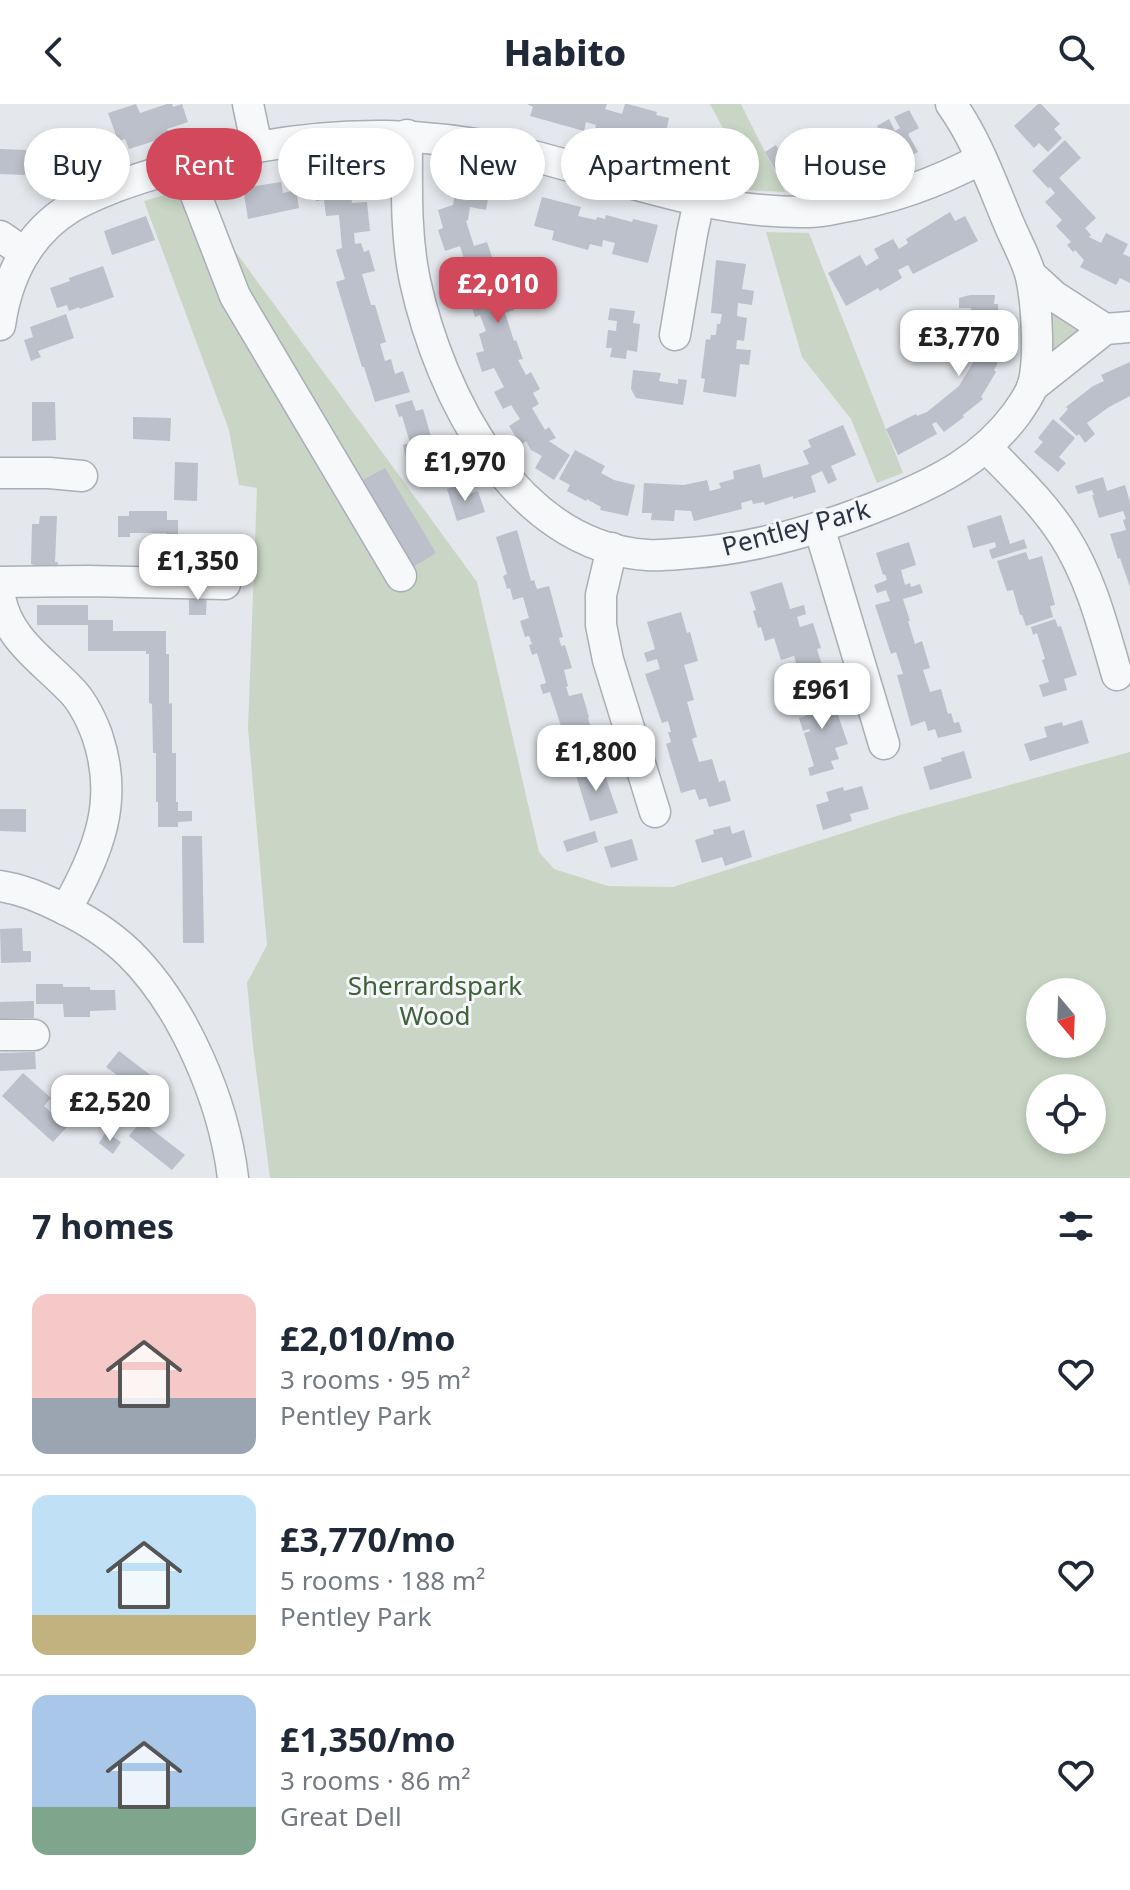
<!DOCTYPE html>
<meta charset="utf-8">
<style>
body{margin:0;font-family:"Noto Sans",sans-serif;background:#f2f2f3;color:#1f2937;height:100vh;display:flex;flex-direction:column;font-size:30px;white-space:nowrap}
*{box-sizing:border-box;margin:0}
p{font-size:26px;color:#747a83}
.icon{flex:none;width:44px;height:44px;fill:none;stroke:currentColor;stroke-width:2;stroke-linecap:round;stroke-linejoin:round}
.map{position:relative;height:1074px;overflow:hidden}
.drawer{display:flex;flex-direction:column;background:#fff;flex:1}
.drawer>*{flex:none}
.hud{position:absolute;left:24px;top:24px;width:1082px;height:72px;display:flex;gap:16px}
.needle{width:52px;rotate:161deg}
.controls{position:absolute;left:1026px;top:874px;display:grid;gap:16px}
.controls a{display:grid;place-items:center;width:80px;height:80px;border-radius:50%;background:#fff;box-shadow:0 4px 12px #0003;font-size:40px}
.price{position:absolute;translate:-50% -68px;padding:0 18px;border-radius:16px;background:#fff;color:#222;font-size:26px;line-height:52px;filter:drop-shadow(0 2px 4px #0008)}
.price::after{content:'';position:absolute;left:50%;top:48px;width:24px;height:18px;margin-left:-12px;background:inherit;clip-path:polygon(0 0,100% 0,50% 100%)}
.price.on{background:#d1495b;color:#fff}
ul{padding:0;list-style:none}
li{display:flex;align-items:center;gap:24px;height:200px;padding:0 32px}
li+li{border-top:2px solid #e0e1e3}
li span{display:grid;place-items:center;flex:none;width:224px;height:160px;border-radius:16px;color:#555}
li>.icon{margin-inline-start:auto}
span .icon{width:96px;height:96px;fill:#fffc;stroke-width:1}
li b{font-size:34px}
h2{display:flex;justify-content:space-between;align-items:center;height:96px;padding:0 32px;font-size:34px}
.tag{padding:0 28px;border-radius:36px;background:#fff;box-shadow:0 4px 12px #0003;font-size:28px;line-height:72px}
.tag.on{background:#d1495b;color:#fff}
header{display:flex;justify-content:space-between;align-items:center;height:104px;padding:0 32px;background:#fff;font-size:36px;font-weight:800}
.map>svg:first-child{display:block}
.green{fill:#c9d6c5;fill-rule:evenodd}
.building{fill:#bbc0ca}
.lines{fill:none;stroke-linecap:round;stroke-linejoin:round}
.minor-casing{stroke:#a9aeb7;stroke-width:33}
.minor{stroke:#f7f8fa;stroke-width:30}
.labels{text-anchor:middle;stroke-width:6;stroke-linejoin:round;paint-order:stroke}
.street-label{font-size:26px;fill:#2b3445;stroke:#f4f6f9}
.park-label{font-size:26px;fill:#3f6138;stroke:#f4f6f9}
</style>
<header><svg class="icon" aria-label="back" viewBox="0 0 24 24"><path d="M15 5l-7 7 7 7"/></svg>Habito<svg class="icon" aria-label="search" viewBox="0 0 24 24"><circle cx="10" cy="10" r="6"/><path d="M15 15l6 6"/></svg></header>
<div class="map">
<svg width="1130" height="1074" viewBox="0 0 1130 1074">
<rect width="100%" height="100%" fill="#e4e7ec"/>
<g class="green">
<polygon points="710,0 741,0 785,88 744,86 746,67"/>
<path d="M189 84 477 478 539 748 554 765 608 782 673 783 900 711 1130 648V1074H270L253 942 247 879 267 841 248 624 257 384 239 381 229 326 144 97ZM1040 888H1092V940H1040ZM1040 984H1092V1036H1040Z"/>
<polygon points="766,128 809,129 903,369 877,379 851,315 802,253"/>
<polygon points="1047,199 1078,219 1081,229 1051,256"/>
</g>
<g class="building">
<polygon points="136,0 140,9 167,0 172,0 173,3 182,0 188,18 167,25 170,32 129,45 125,35 118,37 108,9"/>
<polygon points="527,0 607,0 605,5 622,10 625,0 628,0 657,8 656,11 669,14 667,24 690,30 691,27 703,29 701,37 709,39 711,32 729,37 720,69 692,61 694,54 684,52 683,57 659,50 662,42 649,38 650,36 638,33 635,44 593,33 596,21 586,18 584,27 530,12 533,3"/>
<polygon points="1038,0 1041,0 1060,20 1054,25 1062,34 1048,48 1039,39 1034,44 1014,22"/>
<polygon points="909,6 919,24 908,30 918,48 873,71 866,59 837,77 830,62 798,80 790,67 779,73 765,48 776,41 784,55 816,38 824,51 855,35 862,47 883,35 877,22 889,15 895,27 900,24 894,13"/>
<polygon points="98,24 107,47 71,62 68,54 58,58 54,46 63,42 62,38"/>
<polygon points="1065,36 1081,54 1059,74 1096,114 1085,124 1091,131 1089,133 1101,139 1106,129 1128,140 1123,150 1130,153 1130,179 1120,174 1116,181 1080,163 1084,156 1075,146 1073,148 1067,141 1071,138 1056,122 1062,116 1045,98 1055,89 1050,83 1048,84 1032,67"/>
<polygon points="0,45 26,46 25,71 0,70"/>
<polygon points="349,70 352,99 367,98 370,127 354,129 355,140 361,139 364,148 369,146 375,167 362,170 371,201 375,201 386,238 380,240 385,257 391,255 395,270 403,267 410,288 375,298 364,263 362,263 336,178 345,175 336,146 342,144 339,111 326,112 324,96 316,97 314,73"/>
<polygon points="458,72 491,78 486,106 470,103 468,116 466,117 474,142 487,138 495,162 491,163 498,186 511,181 515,194 511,196 514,206 505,209 514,237 516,236 523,255 518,256 526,271 531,268 540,285 533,289 539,300 532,304 545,326 549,323 556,334 549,337 570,351 554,376 535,364 542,352 531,346 526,337 521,341 509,322 520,315 511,301 503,305 494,288 504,283 494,264 482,268 476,249 484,247 479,230 486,227 480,211 475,213 462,173 467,171 463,159 465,158 460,142 445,147 438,126 443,124 438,106 453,101"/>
<polygon points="281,78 283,89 296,86 299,104 248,115 243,84"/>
<polygon points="542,93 581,103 578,112 596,116 597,113 605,115 606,111 632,118 633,115 658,121 648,159 612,150 615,139 603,136 602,143 590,140 588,146 552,136 554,127 534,122"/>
<polygon points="950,108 955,117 965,112 978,137 913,170 908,161 898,166 902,174 880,187 878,184 846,202 828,169 860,151 866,162 879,154 874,145 893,135 899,145 908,139 906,135"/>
<polygon points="146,112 155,136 112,151 104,127"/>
<polygon points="716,156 746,160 742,185 754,187 752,201 738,199 737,212 747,214 744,237 737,236 736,245 751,246 749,261 740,260 736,293 703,288 705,275 701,274 706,235 710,236 711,231 716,231 717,220 720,220 722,210 711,209"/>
<polygon points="103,162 114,193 80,205 79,203 69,207 67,201 57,204 50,184 70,177 69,174"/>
<polygon points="970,191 995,191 994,200 998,200 999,248 997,248 997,261 994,266 996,268 981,293 983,295 963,311 964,313 944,328 936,318 932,320 937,330 898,351 886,325 916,310 917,312 927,308 959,282 974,257 975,248 969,248 970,208 971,208 971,204 959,204 959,194"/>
<polygon points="610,204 635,207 633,219 640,220 637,248 627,246 626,255 610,253 612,244 606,244 608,226 616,227 617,217 608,216"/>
<polygon points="66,210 74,234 38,247 41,253 31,257 24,236 33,233 30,223"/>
<polygon points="1130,258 1130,292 1109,303 1087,319 1095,330 1085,339 1079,330 1077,332 1059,315 1068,305 1066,303 1093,282 1104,277 1101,271"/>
<polygon points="633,266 661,269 659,277 678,280 678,275 687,276 683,301 636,294 631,285"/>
<polygon points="412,296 416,307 423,305 437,353 433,354 435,359 418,364 414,351 406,353 403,341 410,339 402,312 399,313 395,301"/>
<polygon points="32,298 55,298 56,336 32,337"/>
<polygon points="133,313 171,314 170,337 133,335"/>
<polygon points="1053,315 1075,334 1059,353 1066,359 1058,368 1034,348 1043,338 1038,334"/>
<polygon points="843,321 856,351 831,362 837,376 828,380 822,367 811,372 816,388 793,395 793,392 765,401 764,398 753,400 752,396 741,399 742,405 694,417 691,407 675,406 674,417 651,416 652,409 642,409 644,379 684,381 707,376 710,387 721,384 719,379 734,375 733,367 760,360 763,374 809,360 803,347 811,343 808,336"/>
<polygon points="575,346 605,362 601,369 614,376 635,381 628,412 600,406 601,403 587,395 586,397 567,387 570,381 559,375"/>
<polygon points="175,358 198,359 197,397 174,396"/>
<polygon points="385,364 436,449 413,463 363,376"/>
<polygon points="1103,373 1107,387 1125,381 1130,398 1130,483 1120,454 1118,455 1110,430 1126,426 1123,416 1126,415 1123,407 1099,414 1092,391 1094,391 1092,386 1078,390 1075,382"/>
<polygon points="465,380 469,390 478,387 485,408 457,417 447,385"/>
<polygon points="129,407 167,407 167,416 178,416 178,439 166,439 166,429 130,429 130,433 118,433 118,412 129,412"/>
<polygon points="1001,411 1010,440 1024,435 1027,444 992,455 989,446 996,443 995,438 973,444 967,422"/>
<polygon points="40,412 57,412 55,458 58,458 57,471 35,470 35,461 31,460 32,420 39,420"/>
<polygon points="517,426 531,477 534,476 537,485 549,482 563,533 559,534 561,542 565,541 572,564 564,566 568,582 566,583 569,592 582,589 589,613 588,614 595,639 592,640 595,650 569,657 566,647 571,646 567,633 555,636 551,625 561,622 550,588 543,590 540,581 546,579 537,549 532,551 529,541 532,540 529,532 525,533 520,517 529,514 523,493 513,496 510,484 507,485 503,472 507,470 496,433"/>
<polygon points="909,438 916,461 901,466 905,481 910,479 911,483 920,480 923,489 903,495 910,517 908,517 915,540 922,537 930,564 923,566 930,588 941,585 948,610 951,609 954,619 959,618 962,628 938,634 935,625 928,627 925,617 911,622 897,571 903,570 896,548 891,550 875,501 890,497 886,486 877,489 874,481 887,476 885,470 883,471 876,449"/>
<polygon points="1026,448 1029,456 1042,452 1055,501 1050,502 1053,513 1026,522 1022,511 1020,511 1013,486 1007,487 997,457"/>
<polygon points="782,478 790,505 804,501 806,510 797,513 800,523 813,519 821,544 817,545 828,581 805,588 794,552 781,556 774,534 765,537 761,523 758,524 753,507 756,506 750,488"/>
<polygon points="189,485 207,485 206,511 189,511"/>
<polygon points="37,501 88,501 88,516 113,516 113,527 166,527 166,550 169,550 169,600 172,599 172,649 176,649 176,698 178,698 178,707 192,707 192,717 178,718 178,723 158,723 158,698 156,698 156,649 153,649 152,600 149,599 149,550 146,550 146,547 88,547 88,521 37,521"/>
<polygon points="681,508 687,529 690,528 698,557 684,561 694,596 687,598 697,633 692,635 699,658 712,655 719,678 725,676 731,697 709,703 706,694 699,696 695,685 681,689 666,640 671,638 668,628 671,628 668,617 662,619 645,570 660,565 657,555 647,558 644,549 655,545 647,518"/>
<polygon points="1055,515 1058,523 1061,522 1077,571 1064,575 1067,586 1043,593 1039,581 1049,578 1042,556 1045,555 1037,529 1033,531 1031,523"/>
<polygon points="826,584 828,591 831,591 848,640 835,644 839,655 831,657 834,665 810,672 808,664 814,662 804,629 810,627 809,625 803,627 799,614 806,612 802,599 807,598 805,591"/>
<polygon points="1082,616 1089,639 1030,657 1024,640 1047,633 1044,623 1062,618 1063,622"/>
<polygon points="964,647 972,674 930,686 923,663 942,657 941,654"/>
<polygon points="601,660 618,709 590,717 575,668"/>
<polygon points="862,682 869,705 850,710 852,717 823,726 816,701 829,697 826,688 843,683 844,687"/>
<polygon points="0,705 26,705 26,728 0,727"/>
<polygon points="730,722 732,730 744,726 752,753 725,762 722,753 702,759 695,736 714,730 713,726"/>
<polygon points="595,727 598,738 567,748 563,737"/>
<polygon points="182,732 202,732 204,839 183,839"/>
<polygon points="632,735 638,756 611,764 604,743"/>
<polygon points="22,824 23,847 31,847 31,858 1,859 0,825"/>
<polygon points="36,880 63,880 63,883 90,883 90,886 115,886 116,906 90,907 90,913 64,913 63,900 36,900"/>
<polygon points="34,897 34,914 0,915 0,898"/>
<polygon points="119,947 162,980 143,1005 125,991 132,982 106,963"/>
<polygon points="35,948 36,965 0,967 0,949"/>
<polygon points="23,969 51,994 44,1002 67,1023 53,1038 2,992"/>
<polygon points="141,1017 185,1051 172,1066 129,1032"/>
<polygon points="106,1028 121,1038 113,1050 99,1039"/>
</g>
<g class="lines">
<g class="minor-casing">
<g id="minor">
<path d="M407 31C407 80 405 130 415 177 440 291 515 442 647 451 661 452 677 450 691 449 759 444 825 424 888 398 939 377 983 355 1017 309 1022 301 1030 291 1033 281 1040 256 1037 200 1031 173 1027 156 1016 137 1009 120 992 80 977 36 951 0"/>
<path d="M257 43C346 27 428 28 517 48 613 71 707 110 808 108 818 108 828 106 838 104 888 96 936 79 981 55"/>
<polyline points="189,60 192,81 235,192 401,472"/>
<polyline points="0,132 25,149"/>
<polyline points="1031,171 1054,192 1105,225 1130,223"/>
<path d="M0 221C7 173 28 130 70 104 84 95 100 89 115 83 161 66 209 55 257 43L248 0"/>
<polyline points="675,231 692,130 699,97"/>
<polyline points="1032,283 1105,225"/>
<path d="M987 344C1014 372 1043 399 1064 432 1091 474 1103 523 1117 571"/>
<polyline points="0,369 49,369 82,372"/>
<polyline points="819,423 884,640"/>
<polyline points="612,444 601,491 601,521 608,556 655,708"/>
<polyline points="0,478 87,477 225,480"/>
<path d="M0 493C8 535 41 555 69 584 82 596 91 615 97 631 120 698 98 747 66 806"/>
<path d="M0 782C21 785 39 793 58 802 84 814 108 829 129 849 184 903 224 998 233 1074"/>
<polyline points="0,931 34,931"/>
</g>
</g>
<use href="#minor" class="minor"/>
</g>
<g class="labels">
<g class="street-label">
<text transform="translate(796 424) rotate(-15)" y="9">Pentley Park</text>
</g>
<g class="park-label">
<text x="435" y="891">Sherrardspark<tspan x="435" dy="30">Wood</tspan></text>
</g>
</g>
</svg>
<div class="controls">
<a><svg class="needle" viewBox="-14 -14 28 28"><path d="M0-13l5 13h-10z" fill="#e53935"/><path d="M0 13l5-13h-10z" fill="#747a83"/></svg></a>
<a><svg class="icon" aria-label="locate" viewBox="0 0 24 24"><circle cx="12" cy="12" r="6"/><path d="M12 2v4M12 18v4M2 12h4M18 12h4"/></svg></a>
</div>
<b class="price on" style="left:498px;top:221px">£2,010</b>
<b class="price" style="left:959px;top:274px">£3,770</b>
<b class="price" style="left:465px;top:399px">£1,970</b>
<b class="price" style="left:198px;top:498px">£1,350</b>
<b class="price" style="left:822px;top:627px">£961</b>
<b class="price" style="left:596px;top:689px">£1,800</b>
<b class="price" style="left:110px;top:1039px">£2,520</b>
<div class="hud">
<a class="tag">Buy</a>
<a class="tag on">Rent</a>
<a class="tag">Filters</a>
<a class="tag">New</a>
<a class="tag">Apartment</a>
<a class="tag">House</a>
</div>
</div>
<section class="drawer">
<h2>7 homes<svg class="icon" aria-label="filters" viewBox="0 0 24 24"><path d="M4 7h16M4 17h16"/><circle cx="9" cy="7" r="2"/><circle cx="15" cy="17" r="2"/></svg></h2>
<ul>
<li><span style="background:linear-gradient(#f6c9c9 65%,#9aa5b1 0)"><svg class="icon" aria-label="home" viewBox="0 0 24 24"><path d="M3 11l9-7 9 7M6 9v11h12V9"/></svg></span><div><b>£2,010/mo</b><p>3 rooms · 95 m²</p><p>Pentley Park</p></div><svg class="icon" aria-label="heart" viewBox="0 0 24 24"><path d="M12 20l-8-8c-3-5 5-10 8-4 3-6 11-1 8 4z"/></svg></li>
<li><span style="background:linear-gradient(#bfe0f5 75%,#c2b280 0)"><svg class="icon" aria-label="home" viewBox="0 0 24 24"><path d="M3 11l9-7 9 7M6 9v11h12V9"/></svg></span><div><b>£3,770/mo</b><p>5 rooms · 188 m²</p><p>Pentley Park</p></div><svg class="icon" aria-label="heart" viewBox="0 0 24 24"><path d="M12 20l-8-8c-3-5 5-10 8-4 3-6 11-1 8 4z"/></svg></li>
<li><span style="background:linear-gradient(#a9c7e8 70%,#7fa58c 0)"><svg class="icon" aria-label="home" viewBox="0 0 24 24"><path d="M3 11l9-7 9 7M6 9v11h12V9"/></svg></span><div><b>£1,350/mo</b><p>3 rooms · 86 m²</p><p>Great Dell</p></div><svg class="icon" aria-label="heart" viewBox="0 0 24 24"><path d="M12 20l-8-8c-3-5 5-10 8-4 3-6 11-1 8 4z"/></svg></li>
</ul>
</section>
